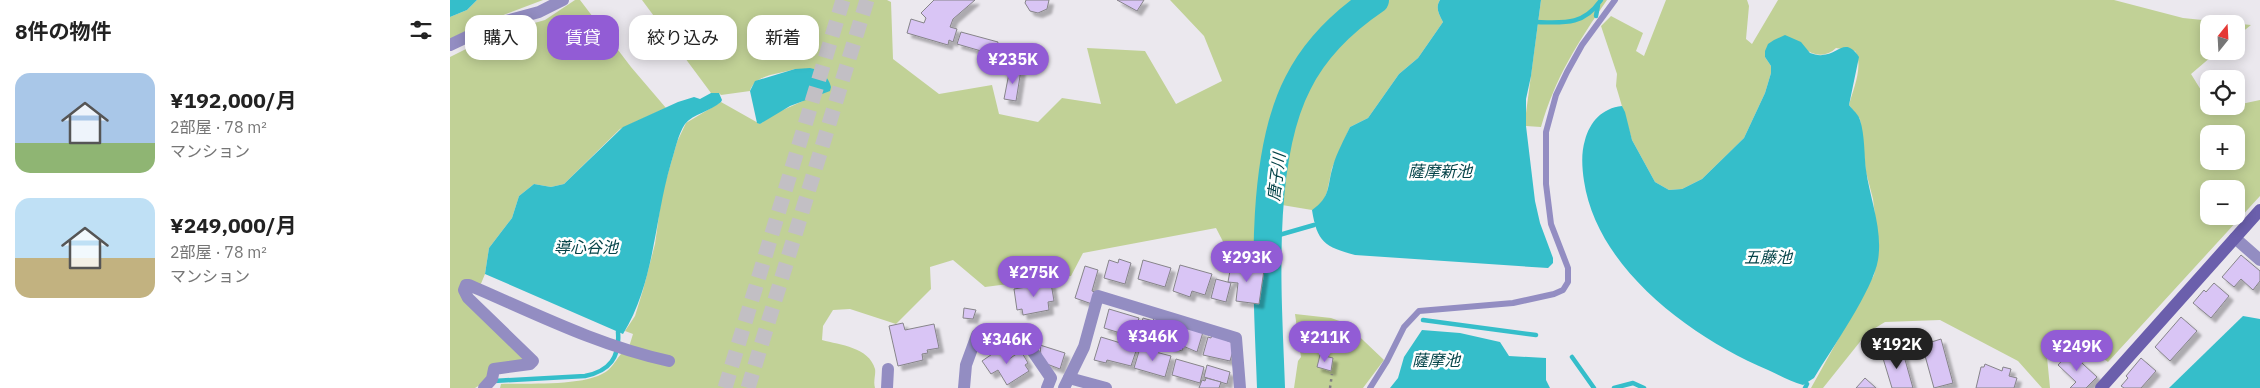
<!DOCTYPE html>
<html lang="ja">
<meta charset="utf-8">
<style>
body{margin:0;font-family:"IBM Plex Sans","Noto Sans JP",sans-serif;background:#f6f6f6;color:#222;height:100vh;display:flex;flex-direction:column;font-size:19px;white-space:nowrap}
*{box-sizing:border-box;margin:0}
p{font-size:16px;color:#767676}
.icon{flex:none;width:28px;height:28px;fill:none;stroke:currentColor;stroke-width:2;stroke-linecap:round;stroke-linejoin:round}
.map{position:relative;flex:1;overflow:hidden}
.side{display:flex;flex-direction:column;background:#fff;width:450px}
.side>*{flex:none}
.top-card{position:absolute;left:15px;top:15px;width:475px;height:45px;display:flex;gap:10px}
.needle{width:32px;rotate:18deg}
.buttons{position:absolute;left:1750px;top:15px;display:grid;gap:10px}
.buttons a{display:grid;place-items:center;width:45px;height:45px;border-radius:10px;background:#fff;box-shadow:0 2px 12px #0003;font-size:25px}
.price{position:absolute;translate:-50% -42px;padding:0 11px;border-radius:18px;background:#925cd5;color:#fff;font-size:16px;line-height:32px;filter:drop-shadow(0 1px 2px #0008)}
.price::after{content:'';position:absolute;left:50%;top:30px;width:15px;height:11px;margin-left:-8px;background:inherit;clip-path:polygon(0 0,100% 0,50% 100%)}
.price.selected{background:#222;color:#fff}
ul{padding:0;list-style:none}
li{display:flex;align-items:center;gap:15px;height:125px;padding:0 15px}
li span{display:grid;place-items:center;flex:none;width:140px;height:100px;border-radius:15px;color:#555}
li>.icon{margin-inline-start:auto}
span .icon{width:60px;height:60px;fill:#fffc;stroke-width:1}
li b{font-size:21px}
h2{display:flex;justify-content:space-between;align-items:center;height:60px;padding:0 15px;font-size:21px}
.tag{padding:0 18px;border-radius:15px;background:#fff;box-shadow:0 2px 12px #0003;font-size:18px;line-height:45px}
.tag.selected{background:#925cd5;color:#fff}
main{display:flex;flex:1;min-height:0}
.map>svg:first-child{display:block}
.green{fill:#c1d196;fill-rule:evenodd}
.water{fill:#35beca}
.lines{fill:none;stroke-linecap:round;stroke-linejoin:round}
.stream{stroke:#35beca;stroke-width:4.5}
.river{stroke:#35beca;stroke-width:28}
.building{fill:#d9c5f5;stroke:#868489;filter:url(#shadow)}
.highway-tunnel{stroke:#c2bfc4;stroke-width:15;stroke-dasharray:15 8;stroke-linecap:butt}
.path{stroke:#807e82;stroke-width:2.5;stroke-dasharray:2.5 4;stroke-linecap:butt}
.lane{stroke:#938dc2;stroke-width:6}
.street{stroke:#938dc2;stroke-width:12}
.secondary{stroke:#6b5fac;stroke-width:12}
.labels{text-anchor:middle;stroke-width:5;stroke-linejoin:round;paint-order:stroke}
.water-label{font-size:16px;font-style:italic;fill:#064449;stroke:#fff}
</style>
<main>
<section class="side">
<h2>8件の物件<svg class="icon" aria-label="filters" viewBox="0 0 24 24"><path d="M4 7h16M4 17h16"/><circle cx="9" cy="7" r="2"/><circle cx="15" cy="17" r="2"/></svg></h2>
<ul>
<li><span style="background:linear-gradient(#a9c7e8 70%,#8fb573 0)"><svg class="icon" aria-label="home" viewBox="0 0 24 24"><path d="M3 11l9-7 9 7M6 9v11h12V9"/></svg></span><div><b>¥192,000/月</b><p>2部屋 · 78 m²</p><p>マンション</p></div></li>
<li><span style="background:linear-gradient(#bfe0f5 60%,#c2b280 0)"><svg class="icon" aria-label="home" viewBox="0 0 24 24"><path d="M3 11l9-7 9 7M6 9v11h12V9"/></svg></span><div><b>¥249,000/月</b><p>2部屋 · 78 m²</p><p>マンション</p></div></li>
</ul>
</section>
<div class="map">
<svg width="1810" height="388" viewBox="0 0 1810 388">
<defs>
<filter id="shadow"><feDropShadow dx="4.5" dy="4.5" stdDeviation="1" flood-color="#0004"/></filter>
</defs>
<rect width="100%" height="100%" fill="#ebe8ee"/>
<g class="green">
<polygon points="27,0 93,0 43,19 0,39 0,17 17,10"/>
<polygon points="125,0 130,0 181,67 216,108 170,129 114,184 101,187 84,184 69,196 62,218 39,248 35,274 30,286 13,284 80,361 40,368 40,379 25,388 0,388 0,57 46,34 95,20"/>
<path d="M192 0H437L441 2 443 59 489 94 542 85 549 114 588 122 612 98 651 104 637 48 695 51 726 104 772 81 754 36 720 0H990C985 8 989 14 993 22L968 58 949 74 918 118 900 127 882 168 877 192 872 204 862 210 832 205 825 256 805 262 782 259 766 228 633 253 621 276 535 287 503 260 480 267 481 289 446 324 400 309 383 310 373 326 372 340C390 345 419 347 425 369 426 375 423 381 425 388H50L51 384C79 383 129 386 152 374 165 368 167 354 179 347L183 334 175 331 185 316 193 290 205 244 212 194 227 142 236 123 271 102 310 124 324 114 353 101 345 69C331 74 304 74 300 91L271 95 269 93H261Z"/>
<path d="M1091 0H1157C1128 42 1105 78 1091 127L1076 126V113Z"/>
<path d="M1216 0H1297L1299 6 1296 39 1302 44 1328 0H1664L1733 18 1801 25 1786 37V24H1759V51H1768L1741 74 1759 103V106L1763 110 1810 100V196L1658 362 1623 336 1597 357 1600 388H1592L1568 361 1490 320 1435 322 1417 333 1373 388H1361L1424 275 1429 248 1423 199 1416 172 1410 119 1399 105C1403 90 1414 65 1405 51L1386 48C1377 57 1364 57 1354 48L1315 57 1321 66V73L1315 93 1294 138 1252 179 1232 189 1219 190 1205 182 1182 140 1166 86 1167 74 1151 26 1161 16 1193 33 1186 51 1194 56ZM1759 134H1786V161H1759ZM1759 189H1786V216H1759Z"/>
<polygon points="845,314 881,318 895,323 934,360 913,388 844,388 848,361 851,357"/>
</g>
<g class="water">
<polygon points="0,0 27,0 17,10 0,17"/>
<path d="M990 0H1091L1081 76 1076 99V126L1085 201 1090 223 1103 258V263L1098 268 905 255C875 247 867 242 862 210 881 197 877 186 883 166 887 152 894 140 900 127L918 118 949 74 968 58 993 22C989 14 985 8 990 0Z"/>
<path d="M1335 35 1351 42 1360 53C1364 54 1369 56 1372 55 1388 55 1395 36 1409 57L1399 105C1403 110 1409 115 1410 120 1415 136 1414 154 1416 170 1420 199 1433 230 1428 260 1423 290 1381 350 1364 378L1353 385C1341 382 1329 375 1318 370 1242 338 1147 269 1134 181 1132 167 1131 153 1135 140 1140 122 1152 108 1172 106L1175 112 1182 140 1205 182 1219 190 1232 189 1252 179 1294 138 1315 93 1321 73V66L1315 57V51L1318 44 1324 40Z"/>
<path d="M360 68C371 70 378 76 381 87L380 91 340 106 310 124 307 123 300 91 305 81 345 69Z"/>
<path d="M261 93H269L272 100 271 102C261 111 243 114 235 124 228 134 225 151 221 163 204 220 205 282 173 334L35 274 39 248 62 218 69 196 84 184 101 187 114 184 173 127 228 102 244 97 250 99Z"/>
<polygon points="1793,316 1810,319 1810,388 1719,388"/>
<polygon points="972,330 1010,333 1050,342 1059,356 1096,358 1096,380 1100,388 940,388 948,378 954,357"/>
</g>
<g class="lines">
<g class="stream">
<polyline points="1146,16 1148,5"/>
<path d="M1087 22C1115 23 1134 25 1151 0"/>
<polyline points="819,238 864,225"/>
<polyline points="973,320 1086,335"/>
<polyline points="1122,357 1144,388"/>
<path d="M44 381 135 376C160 371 170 357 168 332"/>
<polyline points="1164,388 1183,383 1194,388"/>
<polyline points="1355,388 1357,384"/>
</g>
<path class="river" d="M821 388C818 300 807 162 848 83 865 49 894 21 925 0"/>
</g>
<g class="building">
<polygon points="484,0 525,0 503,19 500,27 507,29 503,42 499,40 498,45 457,33 461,19 474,23 476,18 471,13"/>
<polygon points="576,0 599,0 597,9 588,13 580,11 575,3"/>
<polygon points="667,0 694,0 687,11"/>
<polygon points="511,32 548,42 545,55 507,44"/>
<polygon points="560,68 571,70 566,101 554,99"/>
<polygon points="1791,255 1810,271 1810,281 1803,290 1791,279 1784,287 1772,277"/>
<polygon points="669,259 681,263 675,284 654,278 659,260 668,263"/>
<polygon points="693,260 721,268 715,287 688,279"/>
<polygon points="730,265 762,274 755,295 742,291 740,297 723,291"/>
<polygon points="781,265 814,270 809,304 786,301 788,283 778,282"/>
<polygon points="635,266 648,270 642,291 645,292 642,304 625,298"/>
<polygon points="766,279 781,283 776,302 761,298"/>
<polygon points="601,283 604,301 598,302 599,310 573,315 572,309 567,310 564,289"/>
<polygon points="1764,283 1779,296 1761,318 1743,303 1754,290 1756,292"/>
<polygon points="514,308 526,310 523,319 513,318"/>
<polygon points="659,309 689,318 683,337 654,328"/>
<polygon points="1731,317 1747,331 1720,361 1705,347"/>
<polygon points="693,318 703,321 704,318 716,321 714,329 721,331 717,344 688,336"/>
<polygon points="453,323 455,330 484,324 489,348 477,350 478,353 472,354 473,360 448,366 439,326"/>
<polygon points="725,323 753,332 747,352 733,346 732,351 719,347"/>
<polygon points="762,334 785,344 780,361 753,355 758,337 761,338"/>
<polygon points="651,337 687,348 681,366 657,360 656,363 644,360"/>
<polygon points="1491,339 1503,383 1484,388 1472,345"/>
<polygon points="590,345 615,353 610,369 597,364 591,356"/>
<polygon points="551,348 559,359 571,351 578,363 575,365 579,371 557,385 548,370 541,374 532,361"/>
<polygon points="690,348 721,356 715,377 684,368"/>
<polygon points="1452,349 1463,388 1442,388 1432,355"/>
<polygon points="1620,352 1647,377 1636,388 1620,388 1626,382 1608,365"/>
<polygon points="870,355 883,358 881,371 867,367"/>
<polygon points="1691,358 1706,371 1691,388 1674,388 1671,386 1678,378 1676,376"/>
<polygon points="726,359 754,367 750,383 722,375"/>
<polygon points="1535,364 1552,371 1553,367 1561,369 1559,376 1567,378 1564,388 1526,388 1531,367 1534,367"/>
<polygon points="757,365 780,372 777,384 754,377"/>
<polygon points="756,378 771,382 769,388 749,388 752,380 755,381"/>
<polygon points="1415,378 1426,388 1406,388"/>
</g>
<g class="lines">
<g class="highway-tunnel">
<polyline points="275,388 393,0"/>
<polyline points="298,388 417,0"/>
</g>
<polyline class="path" points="880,388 882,374"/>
<polyline class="lane" points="920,388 937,361 954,327 969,311 1063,303 1104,294 1113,290 1118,282 1118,268 1101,224 1096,184 1096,132 1106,95 1117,72 1132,45 1165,0"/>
<g class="street">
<polyline points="0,45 42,25 89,12 113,0"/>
<polyline points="1785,238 1810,260"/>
<polyline points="619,378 656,388"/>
<path d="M34 388 42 379 44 369 80 364 83 361 18 298 14 290 16 285H19C84 313 149 346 219 361"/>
<polyline points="437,388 438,369"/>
<polyline points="514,388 516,365 527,335 577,343 601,378 597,388"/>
<polyline points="614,388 634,347 648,296 786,338 790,388"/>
</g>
<polyline class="secondary" points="1651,388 1810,210"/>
</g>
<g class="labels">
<g class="water-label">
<text x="990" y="177">薩摩新池</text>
<text transform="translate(826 177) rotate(-83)" y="6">唐子川</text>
<text x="136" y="253">導心谷池</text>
<text x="1318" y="263">五藤池</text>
<text x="986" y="366">薩摩池</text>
</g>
</g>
</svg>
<div class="buttons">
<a><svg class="needle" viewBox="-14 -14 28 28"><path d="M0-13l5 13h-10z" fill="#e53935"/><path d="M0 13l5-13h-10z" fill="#767676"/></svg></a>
<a><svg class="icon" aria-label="locate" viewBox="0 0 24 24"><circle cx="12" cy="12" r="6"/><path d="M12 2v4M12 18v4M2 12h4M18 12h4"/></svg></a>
<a>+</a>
<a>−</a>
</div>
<b class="price" style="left:563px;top:85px">¥235K</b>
<b class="price" style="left:797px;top:283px">¥293K</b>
<b class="price" style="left:584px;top:298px">¥275K</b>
<b class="price" style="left:703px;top:362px">¥346K</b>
<b class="price" style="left:875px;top:363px">¥211K</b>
<b class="price" style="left:557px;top:365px">¥346K</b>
<b class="price selected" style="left:1447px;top:370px">¥192K</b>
<b class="price" style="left:1627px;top:372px">¥249K</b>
<div class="top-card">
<a class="tag">購入</a>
<a class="tag selected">賃貸</a>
<a class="tag">絞り込み</a>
<a class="tag">新着</a>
</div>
</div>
</main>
